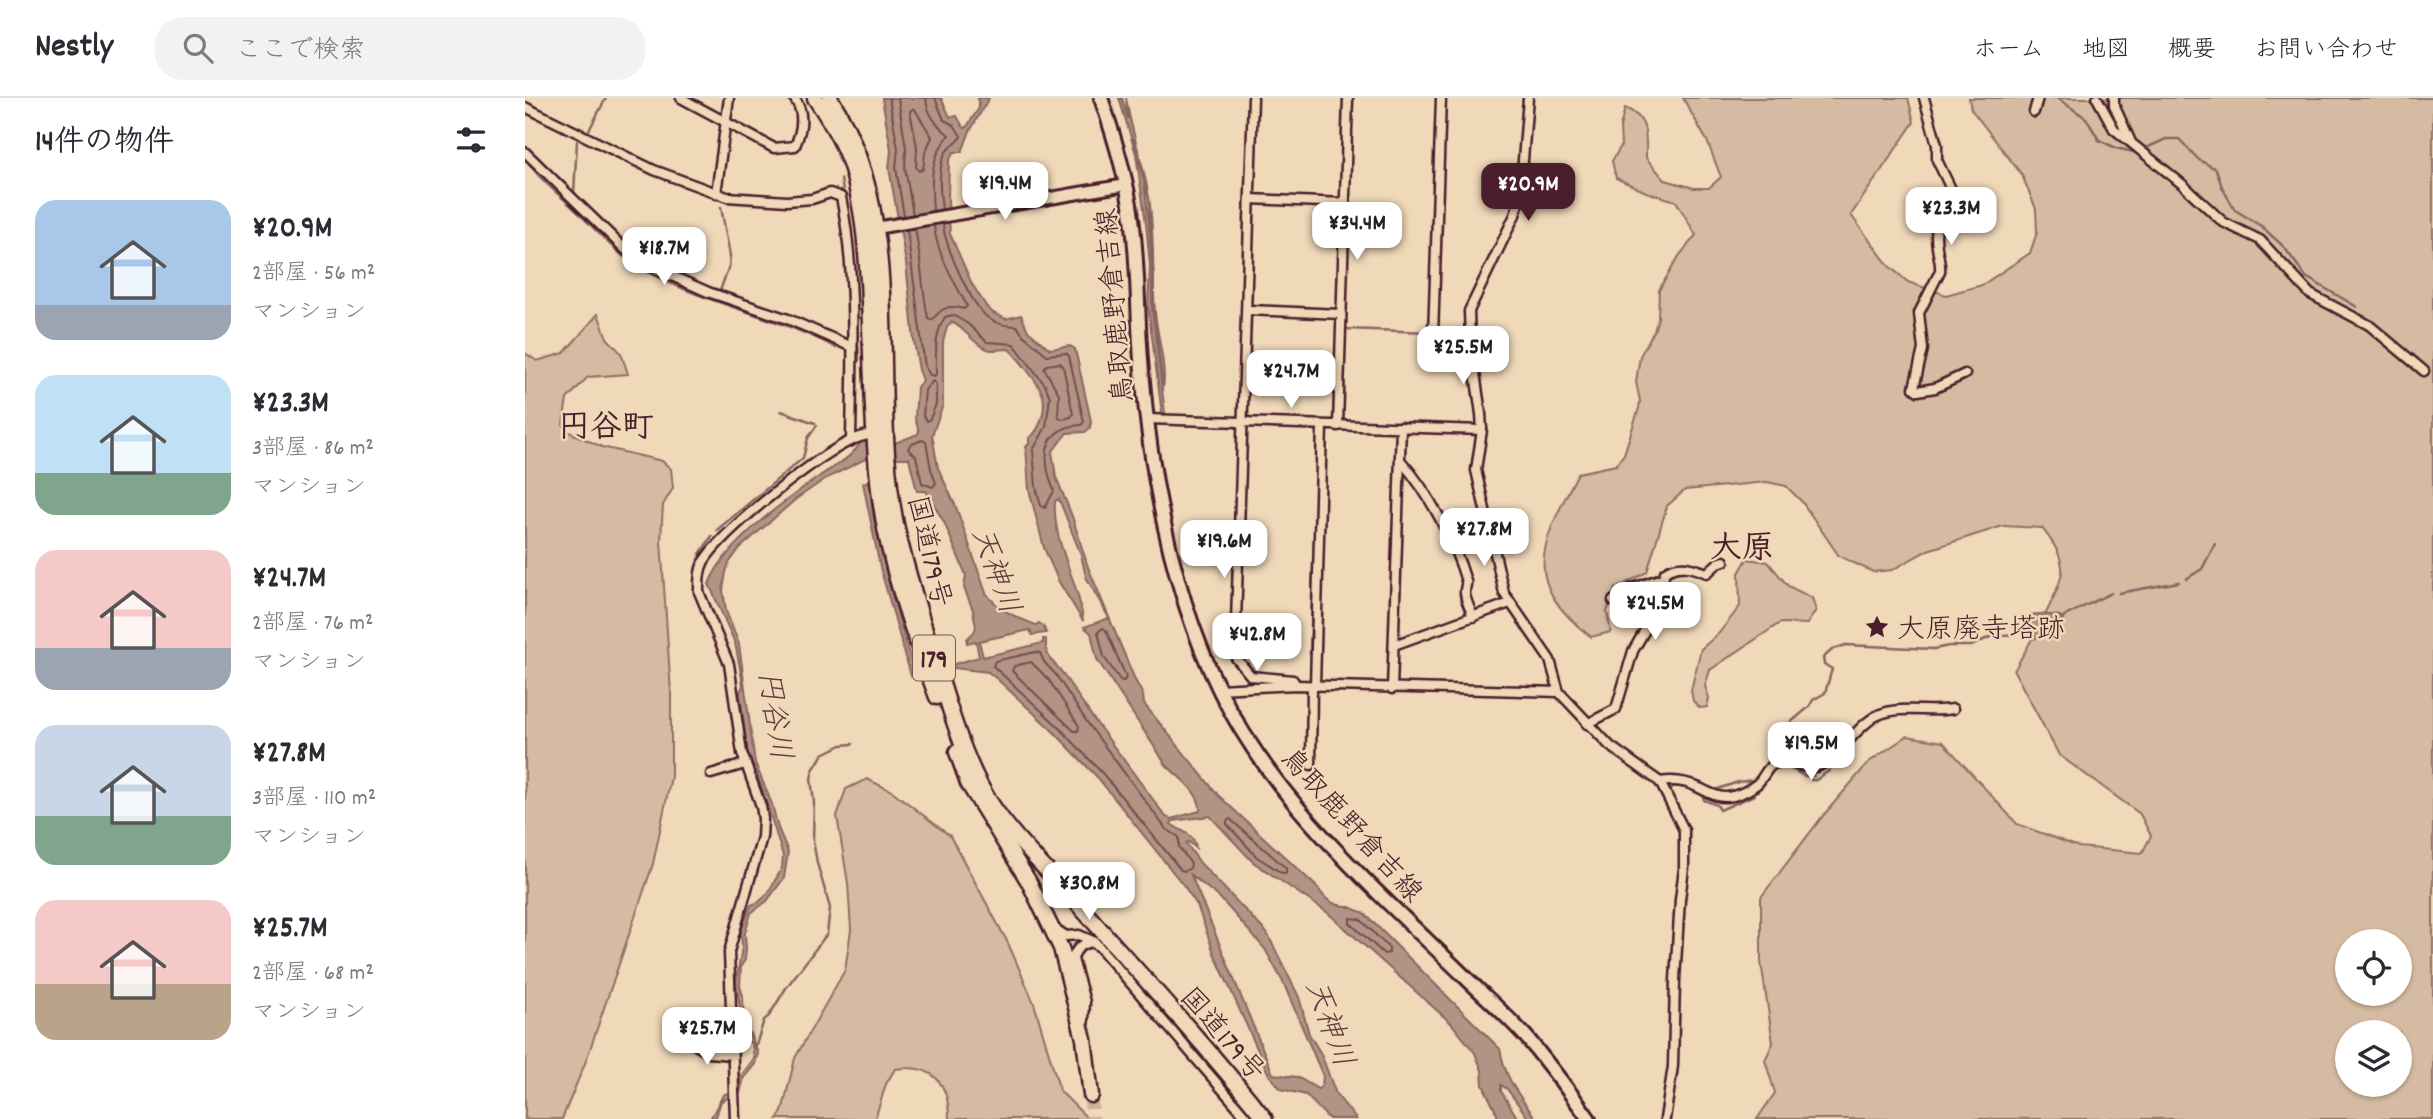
<!DOCTYPE html>
<html lang="ja">
<meta charset="utf-8">
<style>
body{margin:0;font-family:Dekko,"Klee One",sans-serif;background:#f2f2f3;color:#2b2b33;height:100vh;display:flex;flex-direction:column;font-size:26px;white-space:nowrap}
*{box-sizing:border-box;margin:0}
p{font-size:23px;color:#7c7c81}
.icon{flex:none;width:38px;height:38px;fill:none;stroke:currentColor;stroke-width:2;stroke-linecap:round;stroke-linejoin:round}
.map{position:relative;flex:1;overflow:hidden}
.details{display:flex;flex-direction:column;background:#fff;width:525px}
.details>*{flex:none}
.controls{position:absolute;left:1810px;top:831px;display:grid;gap:14px}
.controls a{display:grid;place-items:center;width:77px;height:77px;border-radius:50%;background:#fff;box-shadow:0 2px 5px #0004;font-size:35px}
.price{position:absolute;translate:-50% -60px;padding:0 16px;border-radius:14px;background:#fff;color:#222;font-size:23px;line-height:46px;filter:drop-shadow(0 2px 4px #0008)}
.price::after{content:'';position:absolute;left:50%;top:42px;width:21px;height:16px;margin-left:-10px;background:inherit;clip-path:polygon(0 0,100% 0,50% 100%)}
.price.current{background:#4a1f2b;color:#fff}
ul{padding:0;list-style:none}
li{display:flex;align-items:center;gap:21px;height:175px;padding:0 35px}
li span{display:grid;place-items:center;flex:none;width:196px;height:140px;border-radius:21px;color:#555}
li>.icon{margin-inline-start:auto}
span .icon{width:84px;height:84px;fill:#fffc;stroke-width:1}
li b{font-size:30px}
h2{display:flex;justify-content:space-between;align-items:center;height:84px;padding:0 35px;font-size:30px}
header{display:flex;align-items:center;gap:42px;box-sizing:border-box;height:98px;padding:0 35px;background:#fff;border-bottom:2px solid #e1e1e2}
header strong{font-size:33px}
nav{display:flex;gap:38px;margin-inline-start:auto;font-size:24px}
.search{width:490px;height:63px;background:#f2f2f3;display:flex;align-items:center;gap:18px;box-sizing:border-box;padding:0 24px;border-radius:28px;color:#7c7c81;font-size:26px}
main{display:flex;flex:1;min-height:0}
.map>svg:first-child{display:block}
.green{fill:#d5bba1;stroke:#906d66;stroke-width:2;fill-rule:evenodd}
.water{fill:#b39484;stroke:#896560;stroke-width:2;fill-rule:evenodd}
.lines{fill:none;stroke-linecap:round;stroke-linejoin:round}
.shore{stroke:#744e4f;stroke-width:2}
.stream{stroke:#896560;stroke-width:2.5}
.highway-tunnel{stroke:#cfb49d;stroke-width:14;stroke-dasharray:14 7;stroke-linecap:butt}
.street-casing{stroke:#4a1f2b;stroke-width:13}
.secondary-casing{stroke:#4a1f2b;stroke-width:16}
.primary-casing{stroke:#4a1f2b;stroke-width:18}
.highway-casing{stroke:#4a1f2b;stroke-width:19}
.street{stroke:#f0d9b9;stroke-width:8}
.secondary{stroke:#f0d9b9;stroke-width:10}
.primary{stroke:#f0d9b9;stroke-width:12}
.highway{stroke:#f0d9b9;stroke-width:14}
.labels{text-anchor:middle;stroke-width:5;stroke-linejoin:round;paint-order:stroke}
.shield{fill:#f0d9b9;stroke:#7c5756;stroke-width:2}
.shield-label{font-size:26px;font-weight:bold;fill:#4a1f2b}
.street-label{font-size:28px;fill:#4a1f2b;stroke:#f0d9b9}
.poi-label{font-size:28px;fill:#4a1f2b;stroke:#f0d9b9;text-anchor:start}
.water-label{font-size:30px;font-style:italic;fill:#643c41;stroke:#f0d9b9}
.quarter-label{font-size:32px;font-weight:bold;fill:#4a1f2b;stroke:#f0d9b9}
</style>
<header>
<strong>Nestly</strong>
<div class="search"><svg class="icon" aria-label="search" viewBox="0 0 24 24"><circle cx="10" cy="10" r="6"/><path d="M15 15l6 6"/></svg>ここで検索</div>
<nav><a>ホーム</a><a>地図</a><a>概要</a><a>お問い合わせ</a></nav>
</header>
<main>
<section class="details">
<h2>14件の物件<svg class="icon" aria-label="filters" viewBox="0 0 24 24"><path d="M4 7h16M4 17h16"/><circle cx="9" cy="7" r="2"/><circle cx="15" cy="17" r="2"/></svg></h2>
<ul>
<li><span style="background:linear-gradient(#a9c7e8 75%,#9aa5b1 0)"><svg class="icon" aria-label="home" viewBox="0 0 24 24"><path d="M3 11l9-7 9 7M6 9v11h12V9"/></svg></span><div><b>¥20.9M</b><p>2部屋 · 56 m²</p><p>マンション</p></div></li>
<li><span style="background:linear-gradient(#bfe0f5 70%,#7fa58c 0)"><svg class="icon" aria-label="home" viewBox="0 0 24 24"><path d="M3 11l9-7 9 7M6 9v11h12V9"/></svg></span><div><b>¥23.3M</b><p>3部屋 · 86 m²</p><p>マンション</p></div></li>
<li><span style="background:linear-gradient(#f6c9c9 70%,#9aa5b1 0)"><svg class="icon" aria-label="home" viewBox="0 0 24 24"><path d="M3 11l9-7 9 7M6 9v11h12V9"/></svg></span><div><b>¥24.7M</b><p>2部屋 · 76 m²</p><p>マンション</p></div></li>
<li><span style="background:linear-gradient(#c9d6e8 65%,#7fa58c 0)"><svg class="icon" aria-label="home" viewBox="0 0 24 24"><path d="M3 11l9-7 9 7M6 9v11h12V9"/></svg></span><div><b>¥27.8M</b><p>3部屋 · 110 m²</p><p>マンション</p></div></li>
<li><span style="background:linear-gradient(#f6c9c9 60%,#b9a48a 0)"><svg class="icon" aria-label="home" viewBox="0 0 24 24"><path d="M3 11l9-7 9 7M6 9v11h12V9"/></svg></span><div><b>¥25.7M</b><p>2部屋 · 68 m²</p><p>マンション</p></div></li>
</ul>
</section>
<div class="map">
<svg width="1908" height="1021" viewBox="0 0 1908 1021">
<rect width="100%" height="100%" fill="#f0d9b9"/>
<filter id="ink" filterUnits="userSpaceOnUse"><feTurbulence type="fractalNoise" baseFrequency=".0143" numOctaves="2"/><feDisplacementMap in="SourceGraphic" scale="14" xChannelSelector="R" yChannelSelector="G"/><feConvolveMatrix kernelMatrix="1 2 1 2 8 2 1 2 1" color-interpolation-filters="sRGB"/></filter>
<g filter="url(#ink)">
<g class="green">
<path d="M1158 0H1383L1389 24 1326 117 1364 168 1383 184 1421 197 1457 187 1505 155 1512 134 1511 111 1497 77 1446 11 1444 0H1908V1021H1232L1250 995 1240 962 1248 945 1236 864V799L1297 719 1344 664 1382 638 1418 644 1492 726 1554 749 1617 755 1626 738 1615 716 1534 657 1489 573C1500 552 1540 488 1537 469 1535 453 1526 442 1517 430L1478 428 1403 452 1367 472 1348 474 1314 458 1277 404 1261 388 1242 384 1160 392 1142 408 1122 474 1090 491 1082 514 1086 534 1066 539C993 482 1017 445 1053 375L1091 367 1099 356 1114 310 1115 303 1111 284 1115 258 1129 233 1133 220 1134 192 1154 158 1171 137 1151 103 1121 94 1091 80 1087 63 1096 48 1095 29 1100 10C1124 20 1121 37 1121 60L1140 82 1169 90H1184L1196 79 1182 43ZM1822 844H1874V896H1822ZM1822 934H1874V987H1822Z"/>
<polygon points="73,216 82,240 96,255 103,276 63,279 42,301 38,326 42,333 77,349 137,363 146,371 148,390 138,407 136,442 146,595 146,679 128,766 61,963 37,1021 0,1021 0,255 12,263 39,255"/>
<polygon points="1222,461 1243,464 1263,488 1287,500 1291,512 1282,526 1255,525 1185,572 1180,588 1184,600 1182,609 1175,610 1168,603 1166,592 1176,551 1194,535 1215,508 1214,475"/>
<path d="M342 681 367 693 425 738 483 845 509 905 535 993 563 1021H424C424 985 408 965 370 971L361 986 350 1021H252L257 1014 270 960 320 872 326 832 323 785 312 718 321 691Z"/>
</g>
<g class="water">
<path d="M357 0H416L425 19 432 18 438 29 441 30 454 10 453 0H464L445 33 437 54H429L424 63 423 101 425 136 447 186 461 208 468 215 481 221 496 217 503 233 525 251 545 248 550 251 566 323 565 330 560 334 542 335 527 354 531 379 547 418 563 469 610 582 618 597 619 606 693 697 793 790C800 802 808 807 821 808 827 809 831 813 838 814L975 951C980 981 994 997 1011 1021H1004L982 991 976 987V993L993 1021H972V1016L958 987 957 972 950 955 926 925 803 815 728 764 685 718 648 723 646 726C656 734 669 734 671 750L664 744 661 745 676 766 742 835 774 899 784 936 796 956 811 996 831 1021H804L781 997 756 991 744 977 689 855 672 807 659 788 573 680 529 634 472 581 463 574 428 570 429 566 454 559 451 543 442 545V541L449 534 451 529 448 512 439 490 441 477 419 424 401 393H392L384 360H342L300 381 271 401 215 450 204 465 201 474 198 492 201 513 214 546 230 665 247 706 253 730 263 754 259 780 242 803 226 815 220 835 221 851 220 862 216 868 215 888 218 898 219 922 233 955 230 966 219 980 215 995 196 1003 191 1019 185 1021 198 997 214 990 216 978 229 960 227 946 220 942 211 884 217 849 216 833 226 807 234 804 243 795 257 770 258 758 238 693 222 652 215 594 218 588 217 580 210 545 184 486C199 446 260 402 295 378 310 367 328 360 336 343L341 342 370 345 393 336 394 333 390 321 392 289 398 282 394 272 389 243 381 165 364 70 366 52ZM427 224C440 230 451 250 466 252 472 252 478 251 484 251 493 260 515 286 518 298 521 311 516 332 504 340V346L501 349 504 391 519 450 534 484 558 523C554 482 527 446 530 403L534 401 556 457 561 479 584 520 559 529 566 535 572 561 642 668C653 678 677 696 675 713L646 721 641 719 570 623 536 573 525 561 521 551V541H518V545L458 559 454 543 505 532 507 537 521 535 519 529 514 525 511 527C491 519 474 513 461 495L431 409 413 370 407 337 418 307V244L422 229ZM666 777 695 800 740 851 758 884 798 978 797 988 793 991 772 979 748 976Z"/>
<path d="M594 0H597L603 21 601 0C606 34 619 66 624 100 630 138 627 177 630 214 632 236 642 271 638 289L629 213V178L624 103 617 67 608 40 619 83 624 125 627 169V211L640 315 637 316 623 208 625 168 621 125 611 56Z"/>
<path d="M0 59 92 150 113 165 274 228 312 248 311 250C247 216 173 205 112 168 87 153 69 129 48 110 32 95 10 78 0 59Z"/>
<polygon points="343,383 345,384 348,417 364,487 389,573 386,578 355,469 338,385"/>
<polygon points="1514,516 1535,518 1538,521 1528,533 1508,541 1505,539 1500,522 1504,517"/>
</g>
<g class="lines">
<g class="shore">
<polyline points="364,0 373,51 371,70 379,118"/>
<polyline points="373,0 381,50 380,69 388,117"/>
<path d="M401 0C402 17 412 27 424 37 404 61 406 83 408 113"/>
<path d="M410 0 419 22 429 27 436 38C433 47 426 46 421 54 412 69 415 95 417 112"/>
<polygon points="389,10 407,39 400,55 398,71 394,73 391,69 392,49 385,13"/>
<path d="M390 130C396 160 397 190 403 220L407 222C417 210 423 206 439 211L442 208C430 184 411 155 409 127"/>
<path d="M382 132 400 269 405 277 409 278 411 276C411 257 409 236 420 219L428 217 443 226 462 244 489 246 520 287 525 299 521 329 508 352 511 389 516 408 520 410 529 393C517 362 515 330 556 327L559 324 544 258 541 255 522 257 498 237 492 228C483 228 474 227 466 222 447 211 419 146 418 126"/>
<polygon points="535,265 538,268 548,316 546,319 537,321 533,318 534,296 519,270 522,267"/>
<polygon points="408,283 411,286 411,306 405,321 402,323 398,318 400,292"/>
<polygon points="397,342 401,344 406,371 411,385 408,389 397,385 391,358 383,351 385,347"/>
<polygon points="578,530 581,532 601,579 599,583 595,582 579,559 573,534"/>
<polygon points="511,554 515,555 519,564 531,577 564,627 641,731 654,739 654,749 666,766 665,770 660,773 656,772 578,676 534,629 468,568 470,563"/>
<polygon points="506,564 524,582 554,628 553,633 549,633 487,573 489,568"/>
<polygon points="705,721 761,770 761,775 757,775 732,759 702,726 702,723"/>
<polygon points="825,820 835,821 864,850 864,855 859,856 825,825"/>
</g>
<g class="stream">
<polyline points="1532,0 1561,20 1574,42 1591,50 1613,55"/>
<polyline points="53,31 63,34 81,0"/>
<polyline points="1619,51 1641,41 1654,41 1674,62 1691,71 1697,89 1710,112 1736,128 1759,149 1781,179 1832,209"/>
<polyline points="316,81 319,99"/>
<polyline points="49,95 52,43"/>
<polyline points="325,129 327,147"/>
<polyline points="330,189 334,262"/>
<polyline points="195,193 204,168 205,158 196,109"/>
<polyline points="821,231 904,234"/>
<polyline points="256,313 290,325"/>
<polyline points="818,323 861,324"/>
<polyline points="867,325 905,325"/>
<polyline points="192,432 278,360 283,340 292,327"/>
<polyline points="175,456 187,438"/>
<polyline points="1661,481 1677,471 1690,446"/>
<polyline points="1594,495 1654,484"/>
<polyline points="1536,520 1586,495"/>
<polyline points="785,556 792,360"/>
<polyline points="1264,661 1262,633 1265,625 1284,609 1288,602 1300,595 1307,571 1299,566 1298,560 1308,551 1321,547 1409,551 1424,548 1446,548 1465,539 1488,536"/>
<polyline points="1247,672 1261,668 1279,678 1289,678"/>
<polyline points="1286,682 1291,682 1305,672"/>
<polyline points="1146,692 1148,688 1163,690 1178,698 1179,702 1192,707 1195,712 1229,697"/>
<polyline points="1190,692 1213,684 1228,682"/>
<polyline points="1233,693 1237,686"/>
<polyline points="230,950 239,922 244,918 261,890 302,836 305,810 292,765 288,742 289,704 286,681 288,672 298,656 316,647 328,646"/>
</g>
<polyline class="highway-tunnel" points="566,997 567,1021"/>
<g class="street-casing">
<g id="street">
<path d="M156 0 249 50 270 48C277 32 280 14 269 0"/>
<polyline points="728,0 710,555 711,560 726,578 768,582 771,587"/>
<polyline points="916,0 908,238 945,241"/>
<polyline points="1003,0 995,99 990,117 944,213 945,241 956,316 957,332 951,372 979,495 1025,562 1034,594 1085,648 1135,684 1159,732 1159,770 1155,801 1150,882 1148,968 1140,1021"/>
<path d="M1399 0 1412 47V62L1427 93C1417 114 1408 125 1412 149 1413 158 1416 164 1415 173L1394 215 1398 251 1389 290 1393 293 1410 290 1440 276"/>
<polyline points="1572,0 1589,31 1657,86 1698,124 1735,142 1785,196 1844,227 1899,273"/>
<polyline points="1589,0 1589,7 1605,42"/>
<path d="M0 9 129 72 202 99 262 103 287 101 305 95 316 99C332 179 327 261 326 343"/>
<polyline points="1509,14 1513,0"/>
<polyline points="0,54 111,162 183,194 263,221 327,249"/>
<polyline points="191,96 204,0"/>
<polyline points="725,101 820,105"/>
<polyline points="723,212 816,216"/>
<polyline points="622,321 957,332"/>
<polyline points="813,328 823,0"/>
<path d="M876 363C904 394 929 443 941 483 942 486 940 489 940 493 939 500 946 512 948 519"/>
<polyline points="1088,503 1106,491 1137,480"/>
<polyline points="869,547 985,505"/>
<polyline points="790,588 797,328"/>
<polyline points="694,591 771,587 1034,594"/>
<polyline points="867,591 876,329"/>
<path d="M1062 626 1091 611 1108 553 1127 520 1140 474C1154 465 1167 469 1182 475L1193 465 1199 463"/>
<polyline points="786,667 787,588"/>
<polyline points="186,676 220,666"/>
<path d="M1135 684C1148 682 1160 683 1172 689 1182 693 1191 700 1202 699 1212 698 1224 692 1232 686 1240 679 1242 666 1254 664 1267 661 1278 672 1291 669 1311 663 1332 627 1353 617 1377 607 1403 615 1428 611"/>
<polyline points="529,830 541,838 554,837 570,844 723,1021"/>
<path d="M559 922 560 904 548 861C550 851 556 846 567 844L571 847"/>
<polyline points="169,946 184,955 207,957"/>
<path d="M210 1021 204 854 237 739 238 721 236 708 217 655 204 566 174 494C174 483 174 472 179 463 200 430 290 360 325 343 333 339 342 337 351 335"/>
</g>
</g>
<g class="secondary-casing">
<polyline id="secondary" points="345,131 601,87"/>
</g>
<g class="primary-casing">
<path id="primary" d="M576 0C589 38 602 80 607 120 614 170 612 223 617 273 626 381 647 495 695 593 750 705 848 789 936 875 958 897 983 918 1003 941 1024 967 1045 994 1064 1021"/>
</g>
<g class="highway-casing">
<g id="highway">
<path d="M290 0C305 22 319 46 327 71 339 114 342 158 344 203 347 268 347 335 355 400 364 468 388 535 412 599"/>
<path d="M305 0C388 129 340 297 374 440 386 487 400 533 415 579 426 615 438 654 455 687 478 731 518 767 550 803 614 875 680 946 740 1021"/>
<polyline points="432,654 443,685 504,784 536,850 559,941 566,997"/>
</g>
</g>
<use href="#street" class="street"/>
<use href="#secondary" class="secondary"/>
<use href="#primary" class="primary"/>
<use href="#highway" class="highway"/>
</g>
</g>
<defs>
<g id="sight-bare" transform="scale(1.89)"><path d="M0-6L1.8-2.2L6-1.7L2.9 1.2L3.7 5.4L0 3.3L-3.7 5.4L-2.9 1.2L-6-1.7L-1.8-2.2Z" fill="#4a1f2b" stroke="#f0d9b9" stroke-width="2.5" paint-order="stroke"/></g>
</defs>
<g fill-rule="evenodd">
<use href="#sight-bare" x="1352" y="529"/>
</g>
<g class="labels">
<rect class="shield" x="388" y="537.5" width="42" height="45" rx="5"/>
<g class="shield-label">
<text x="409" y="569">179</text>
</g>
<g class="street-label">
<text transform="translate(588 208) rotate(-95)" y="10">鳥取鹿野倉吉線</text>
<text transform="translate(406 453) rotate(77)" y="10">国道179号</text>
<text transform="translate(828 726) rotate(48)" y="10">鳥取鹿野倉吉線</text>
<text transform="translate(699 935) rotate(49)" y="10">国道179号</text>
</g>
<g class="poi-label">
<text x="1372" y="539">大原廃寺塔跡</text>
</g>
<g class="water-label">
<text transform="translate(472 472) rotate(70)" y="10">天神川</text>
<text transform="translate(251 617) rotate(81)" y="10">円谷川</text>
<text transform="translate(806 925) rotate(70)" y="10">天神川</text>
</g>
<g class="quarter-label">
<text x="81" y="338">円谷町</text>
<text x="1217" y="459">大原</text>
</g>
</g>
</svg>
<div class="controls">
<a><svg class="icon" aria-label="locate" viewBox="0 0 24 24"><circle cx="12" cy="12" r="6"/><path d="M12 2v4M12 18v4M2 12h4M18 12h4"/></svg></a>
<a><svg class="icon" aria-label="layers" viewBox="0 0 24 24"><path d="M12 4l9 5-9 5-9-5zM3 14l9 5 9-5"/></svg></a>
</div>
<b class="price" style="left:480px;top:124px">¥19.4M</b>
<b class="price current" style="left:1003px;top:125px">¥20.9M</b>
<b class="price" style="left:1426px;top:149px">¥23.3M</b>
<b class="price" style="left:832px;top:164px">¥34.4M</b>
<b class="price" style="left:139px;top:189px">¥18.7M</b>
<b class="price" style="left:938px;top:288px">¥25.5M</b>
<b class="price" style="left:766px;top:312px">¥24.7M</b>
<b class="price" style="left:959px;top:470px">¥27.8M</b>
<b class="price" style="left:699px;top:482px">¥19.6M</b>
<b class="price" style="left:1130px;top:544px">¥24.5M</b>
<b class="price" style="left:732px;top:575px">¥42.8M</b>
<b class="price" style="left:1286px;top:684px">¥19.5M</b>
<b class="price" style="left:564px;top:824px">¥30.8M</b>
<b class="price" style="left:182px;top:969px">¥25.7M</b>
</div>
</main>
